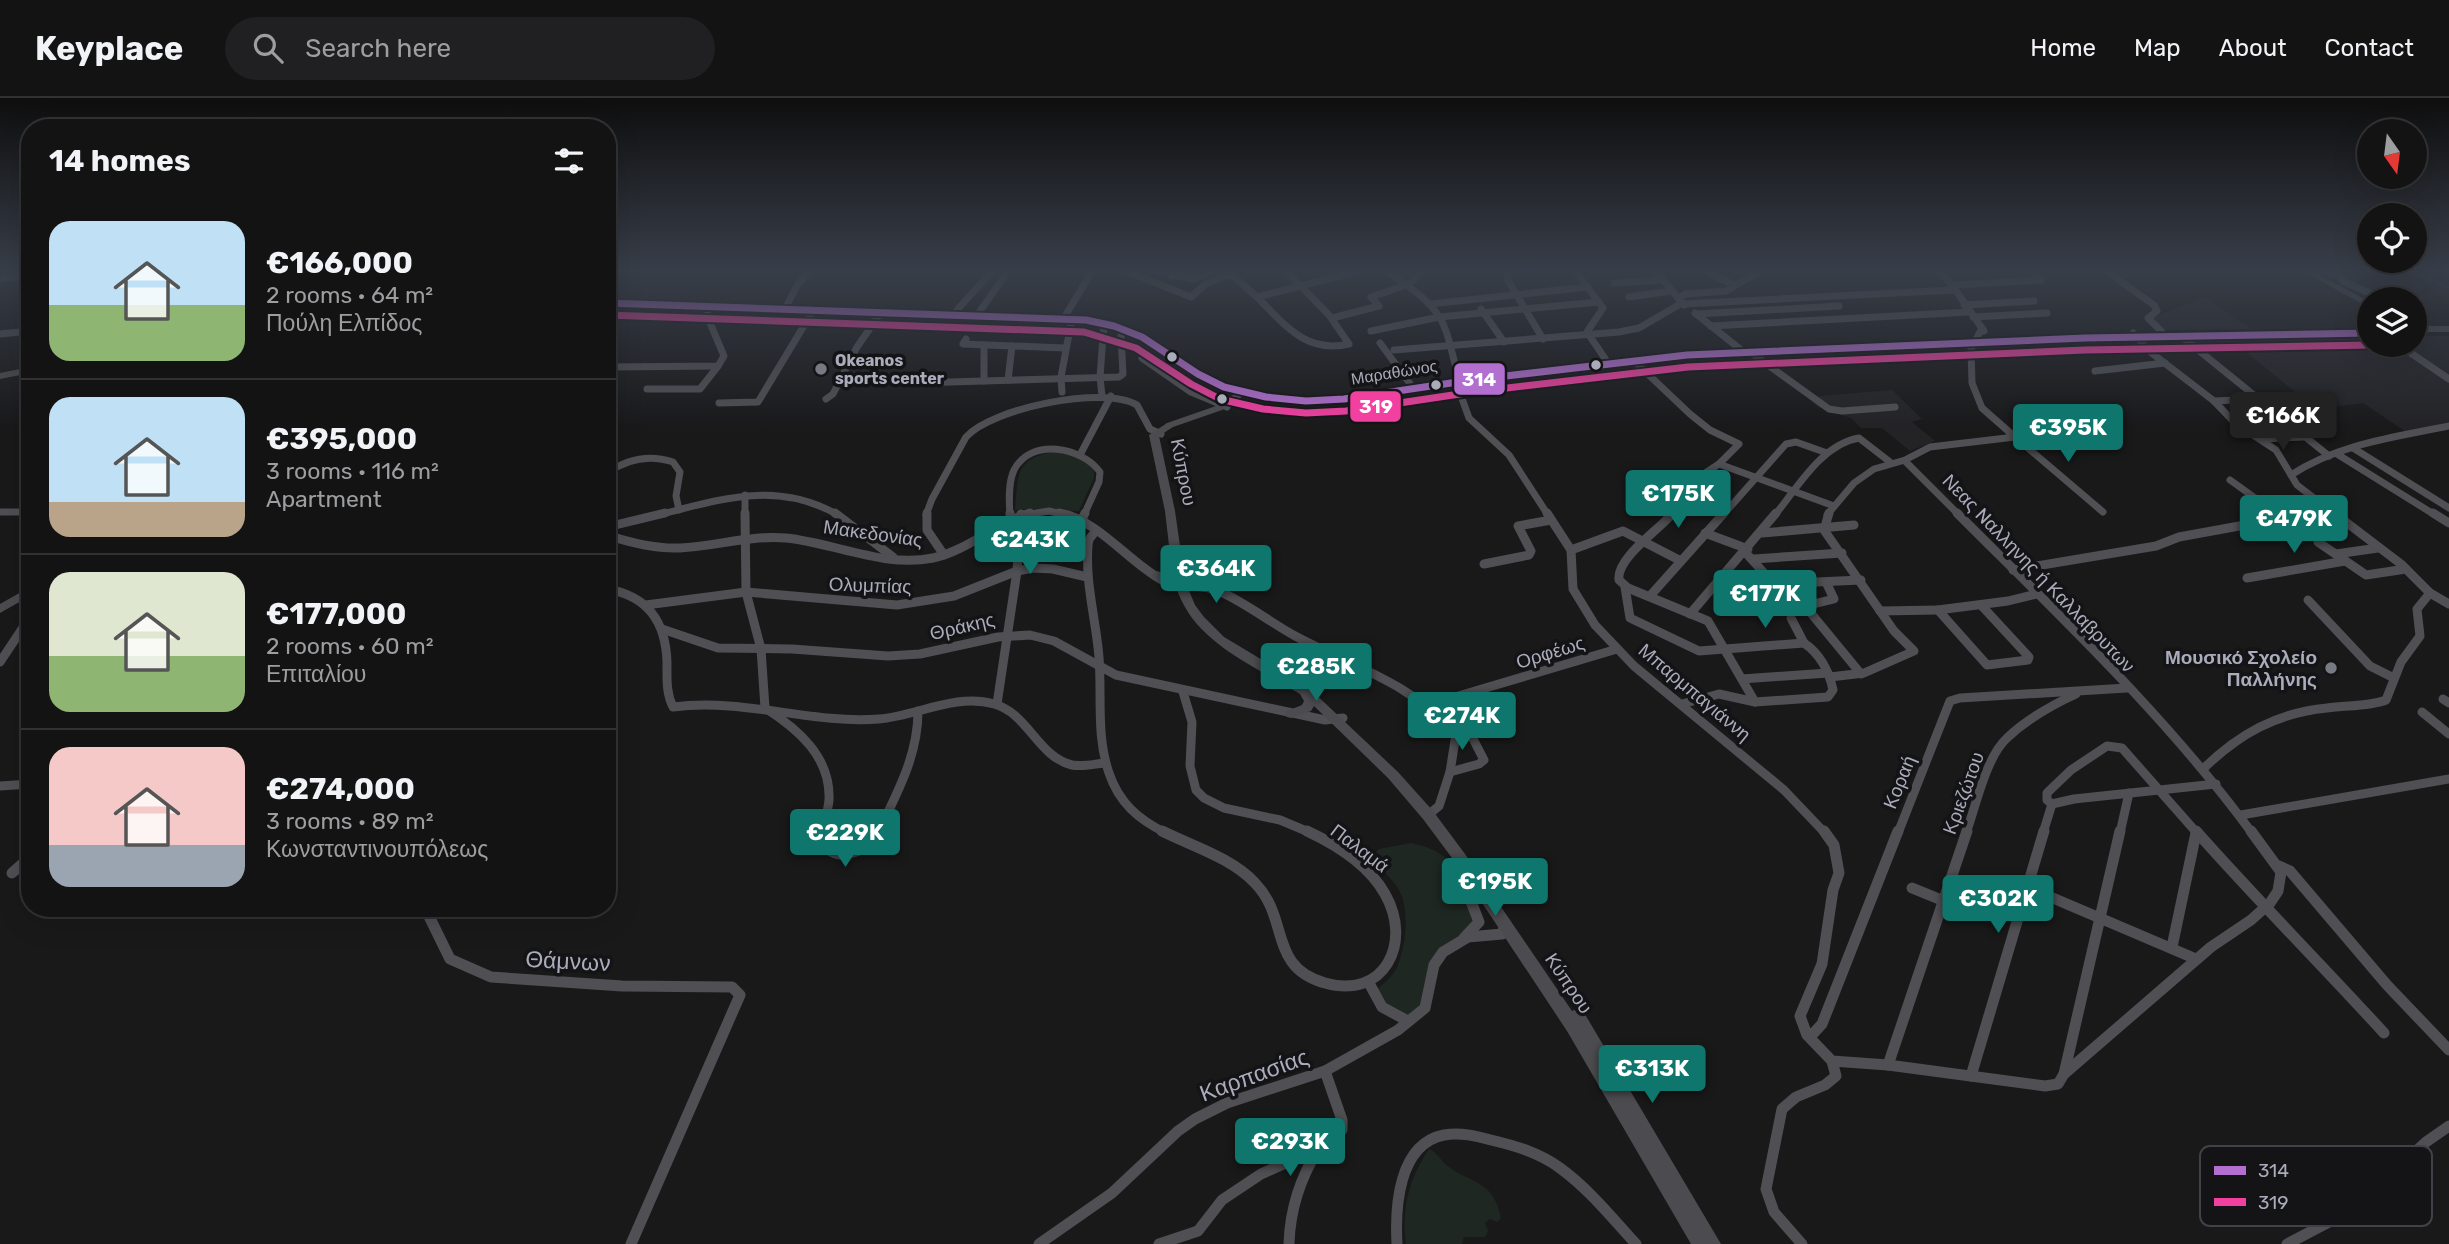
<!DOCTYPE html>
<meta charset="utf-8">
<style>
body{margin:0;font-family:Rubik,sans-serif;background:#202022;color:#f1f3f6;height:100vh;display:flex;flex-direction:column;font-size:26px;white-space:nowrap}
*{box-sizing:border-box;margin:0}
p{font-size:23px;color:#9d9ea0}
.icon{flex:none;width:38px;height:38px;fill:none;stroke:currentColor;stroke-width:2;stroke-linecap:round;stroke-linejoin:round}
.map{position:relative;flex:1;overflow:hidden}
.details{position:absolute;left:21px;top:21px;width:595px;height:798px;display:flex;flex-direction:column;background:#131314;border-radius:28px;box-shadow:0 7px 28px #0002,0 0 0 2px #323234}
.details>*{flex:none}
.needle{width:46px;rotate:166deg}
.buttons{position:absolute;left:2357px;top:21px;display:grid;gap:14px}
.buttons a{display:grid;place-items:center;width:70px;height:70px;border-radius:50%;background:#131314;box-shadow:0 7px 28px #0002,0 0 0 2px #323234;font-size:35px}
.price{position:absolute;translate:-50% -60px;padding:0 16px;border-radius:7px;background:#0f766e;color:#fff;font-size:23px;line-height:46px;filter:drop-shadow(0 2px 4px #0008)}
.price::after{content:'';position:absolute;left:50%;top:42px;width:21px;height:16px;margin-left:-10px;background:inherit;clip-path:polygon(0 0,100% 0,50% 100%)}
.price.active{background:#222;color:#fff}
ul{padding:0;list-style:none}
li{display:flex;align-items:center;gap:21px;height:175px;padding:0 28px}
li+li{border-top:2px solid #323234}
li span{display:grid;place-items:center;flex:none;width:196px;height:140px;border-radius:21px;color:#555}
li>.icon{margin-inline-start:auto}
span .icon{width:84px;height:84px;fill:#fffc;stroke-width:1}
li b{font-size:30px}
h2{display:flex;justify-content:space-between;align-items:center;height:84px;padding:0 28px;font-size:30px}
header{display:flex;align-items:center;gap:42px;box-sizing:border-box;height:98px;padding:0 35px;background:#131314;border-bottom:2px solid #323234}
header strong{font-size:33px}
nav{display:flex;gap:38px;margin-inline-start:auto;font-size:24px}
.search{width:490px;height:63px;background:#202022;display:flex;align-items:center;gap:18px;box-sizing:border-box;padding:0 24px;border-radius:38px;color:#9d9ea0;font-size:26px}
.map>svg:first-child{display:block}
.built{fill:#232326}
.green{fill:#1f2722}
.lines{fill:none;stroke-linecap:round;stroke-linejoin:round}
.stream{stroke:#2b323d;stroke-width:2}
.minor-far2{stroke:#4f4f54;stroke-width:7}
.minor-far1{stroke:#4f4f54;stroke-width:9}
.minor{stroke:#4f4f54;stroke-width:11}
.major{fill:#4c4c50;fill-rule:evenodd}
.bus-1-casing{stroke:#141316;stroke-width:11}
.bus-2-casing{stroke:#141316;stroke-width:11}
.bus-1{stroke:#b36fd0;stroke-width:7}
.bus-2{stroke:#f240a1;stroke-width:7}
.bus-dot{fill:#aaacbb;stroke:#141316;stroke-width:2.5}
.poi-dot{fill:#777983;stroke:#141316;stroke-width:2.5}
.labels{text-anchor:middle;stroke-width:7;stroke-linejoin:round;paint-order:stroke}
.far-poi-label{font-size:16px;font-weight:bold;fill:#aaacbb;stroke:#141316;text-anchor:start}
.far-street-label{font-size:16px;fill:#aaacbb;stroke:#141316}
.street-label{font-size:19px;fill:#aaacbb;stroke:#141316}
.poi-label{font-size:19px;font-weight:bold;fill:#aaacbb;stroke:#141316;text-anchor:end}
.near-street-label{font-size:23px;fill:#aaacbb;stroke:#141316}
.key{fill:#141316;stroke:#414148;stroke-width:2}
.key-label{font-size:19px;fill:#aaacbb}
.line-badge{stroke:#141316;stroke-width:2.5}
.badge-label{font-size:19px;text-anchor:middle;font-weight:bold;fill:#fff}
</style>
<header>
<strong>Keyplace</strong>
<div class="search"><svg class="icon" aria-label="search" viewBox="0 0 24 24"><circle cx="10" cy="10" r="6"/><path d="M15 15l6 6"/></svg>Search here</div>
<nav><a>Home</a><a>Map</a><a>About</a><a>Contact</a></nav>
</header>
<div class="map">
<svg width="2449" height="1146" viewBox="0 0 2449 1146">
<rect width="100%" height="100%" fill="#19191a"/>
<g class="built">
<polygon points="2205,199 2251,231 2165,232 2152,220"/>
<polygon points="2369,238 2370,247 2398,247 2449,281 2449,326 2406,334 2363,305 2316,311 2245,253 2203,253 2187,240"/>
<polygon points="2415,238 2449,238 2449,278 2403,247 2415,247"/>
<polygon points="1892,292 1922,321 1912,324 1935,343 1910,353 1882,330 1861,330 1851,320 1818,309 1808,299"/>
</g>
<g class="green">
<path d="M1053 354 1078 357 1094 372V380L1079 413C1076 414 1027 410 1015 412 1018 379 1014 361 1053 354Z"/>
<path d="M1411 745C1462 756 1462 782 1476 827L1440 853 1425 904 1411 919C1396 913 1383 908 1376 892 1384 885 1394 878 1398 867 1406 846 1410 813 1399 792 1391 778 1379 772 1373 758L1379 751Z"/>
<path d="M1429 1051C1438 1054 1441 1064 1449 1069 1475 1087 1494 1084 1501 1120L1497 1124 1490 1121 1485 1125 1488 1133 1485 1139H1464L1462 1146H1406C1401 1110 1409 1081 1429 1051Z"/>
</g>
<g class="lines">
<polyline class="stream" points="2404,170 2449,189"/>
<g class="minor-far2">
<polyline points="1119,170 1191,199 1207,185 1231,176"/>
<polyline points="1143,170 1193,181 1223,170"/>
<polyline points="1224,170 1257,199 1371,170"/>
<path d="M1381 170C1406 187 1436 203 1446 233 1452 250 1453 264 1460 280"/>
<polyline points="1486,170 1573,171"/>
<polyline points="1508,170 1507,181 1543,241"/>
<polyline points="1573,170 1603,210 1587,234 1608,265"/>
<polyline points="1653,170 1684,207"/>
<polyline points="1699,170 1734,187"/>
<polyline points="1934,170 1950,184 1984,233"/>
<polyline points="2029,170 2041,182"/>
<polyline points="2102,170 2154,207 2157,213 2148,220 2162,234"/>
<polyline points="2310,171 2339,177 2343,183 2382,201"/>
<polyline points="1172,178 1188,170"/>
<polyline points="0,181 30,177"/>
<polyline points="1614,185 1663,182"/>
<polyline points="1951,187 2041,182"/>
<path d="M1257 199C1285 227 1306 256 1349 246L1329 217 1283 170"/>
<polyline points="1629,199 1671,193"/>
<polyline points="1678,200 1686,196 1726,193 1765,170"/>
<polyline points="1430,206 1588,189"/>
<polyline points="1683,206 1953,192"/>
<polyline points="787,207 798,186 813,170"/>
<polyline points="1964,207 2034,203"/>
<polyline points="1481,211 1504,244"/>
<polyline points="957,212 994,171"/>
<polyline points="980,213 1010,170"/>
<polyline points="1695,215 1740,251"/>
<polyline points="1696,216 1839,208"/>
<polyline points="1973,219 2047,215"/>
<polyline points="1064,220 1094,170"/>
<polyline points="1332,220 1379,208 1371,199 1409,186 1427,170"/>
<polyline points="1711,228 1969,214"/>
<polyline points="1371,233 1439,219 1599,204"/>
<polyline points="2133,235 2149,253 2214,303 2235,325 2276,352 2297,387 2336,417"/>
<polyline points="0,236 30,233"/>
<polyline points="2181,238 2329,358"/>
<polyline points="966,241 963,246 1065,250"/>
<polyline points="1380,245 1411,287"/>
<polyline points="984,247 984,283"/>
<polyline points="2399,247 2449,281"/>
<polyline points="1394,252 1619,234 1639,230 1682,205"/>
<polyline points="1750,254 1829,311 1842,313 1895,309"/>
<polyline points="1142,260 1191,294 1227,309"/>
<polyline points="1633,262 1690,316 1710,332 1739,346 1719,366 1653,409"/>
<polyline points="607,269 718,268 724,258 708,220 707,207"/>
<polyline points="2095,273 2165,265"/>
<polyline points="844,278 872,277 915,285 1119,279 1123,276 1121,238 1125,231"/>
<polyline points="1008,282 1012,248"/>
<polyline points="1456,284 1469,320 1509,357 1548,417"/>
<polyline points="647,291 700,291 718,268"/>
<polyline points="1062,294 1061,279 1072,220"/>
<polyline points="1102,298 1100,279 1104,225"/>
<polyline points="826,301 833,296 857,249 882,213"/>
<polyline points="2214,303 2258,301"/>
<polyline points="719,305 758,304 814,211"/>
<polyline points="2234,323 2283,322"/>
<polyline points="2015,339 2103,414"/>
<polyline points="2261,341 2304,339"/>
<polyline points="2353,350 2449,410"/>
<polyline points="1081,355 1111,298"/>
<polyline points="2337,356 2435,417"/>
<polyline points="1905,363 1959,417"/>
<polyline points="1719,366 1834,408"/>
<path d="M607 375C627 361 649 356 673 364L680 374 676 398 679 412"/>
<path d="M2291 377C2338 346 2395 339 2449 328"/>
<polyline points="2230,382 2279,417"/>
<polyline points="745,397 745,417"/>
<polyline points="0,414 30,414"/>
<path d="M658 417C722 401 777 382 838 417"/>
<path d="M926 417 932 401 966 339C992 310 1104 287 1137 307L1150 331 1161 336"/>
<path d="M1010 417C1009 403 1008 385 1014 372 1031 339 1082 349 1100 374L1099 384 1084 417"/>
<polyline points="1024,417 1049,413 1066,417"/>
<polyline points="1672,417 1688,396 1687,388"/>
<polyline points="1723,417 1786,346 1796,344 1827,355"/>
<path d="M1775 417C1797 390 1822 346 1859 340L1890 364"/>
<polyline points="1827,417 1854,385 1874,371 1905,362 1930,349 2015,339 1982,310 1972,285 1971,251 1982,230"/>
<polyline points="2301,417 2332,411"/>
</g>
<g class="minor-far1">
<path d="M745 415 746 494 761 551 765 610C798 631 831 659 829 702 828 713 824 724 822 735"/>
<polyline points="835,415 893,459"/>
<polyline points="927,415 927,432 944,457"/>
<polyline points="1010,415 1010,420"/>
<path d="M1059 415C1099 422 1127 463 1162 482 1181 492 1200 485 1219 493 1246 505 1271 525 1297 539 1354 569 1413 586 1456 636L1450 674"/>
<polyline points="1547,415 1571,452 1573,491 1595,527 1634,568 1784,692 1825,735"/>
<path d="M1673 415C1659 432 1616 460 1619 482L1628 490 1708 523 1755 604"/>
<polyline points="1829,415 1824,432 1894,533 1914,553 1864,575 1830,579"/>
<path d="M1957 415C2059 517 2166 618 2252 735"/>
<polyline points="2276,415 2285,421"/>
<polyline points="2433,415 2449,425"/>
<polyline points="1081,423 1085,415"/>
<polyline points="607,429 665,415"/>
<path d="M1095 434C1091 439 1088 441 1088 448 1085 485 1096 522 1099 559 1102 598 1096 638 1109 675 1119 705 1139 722 1166 735"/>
<polyline points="1705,435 1748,451"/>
<polyline points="1762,435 1854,427"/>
<path d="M607 437C631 445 655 451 680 450 716 448 751 437 786 440 835 445 884 470 933 460 969 452 995 425 1030 415"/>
<polyline points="2318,444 2366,477 2406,471"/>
<polyline points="1571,452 1623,433 1681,463"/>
<polyline points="1745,454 1774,486 1861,482"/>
<polyline points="2336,456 2378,450"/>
<polyline points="1754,461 1842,455"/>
<polyline points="1484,466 1529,457 1531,453 1518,428 1551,422"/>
<polyline points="2013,472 2156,448 2179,439 2311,415"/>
<polyline points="2247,480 2345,463"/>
<polyline points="1625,489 1630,520 1699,553 1804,545"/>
<path d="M607 491C648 498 666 524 667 565 667 581 666 595 673 609 745 600 809 626 879 621 917 618 955 595 994 606 1028 615 1038 659 1072 667 1082 669 1094 666 1104 665"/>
<polyline points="2430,495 2449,506"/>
<polyline points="1650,498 1724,415"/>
<polyline points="2308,502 2370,568 2394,580"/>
<polyline points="646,507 746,494 897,507 954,498 1017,473 1033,470 1053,471 1087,479"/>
<polyline points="1981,507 2029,559 2028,562 1987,567 1938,512 2008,503 2037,496"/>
<polyline points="1805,508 1861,576"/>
<polyline points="1805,508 1834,501 1826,484"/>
<polyline points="1880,513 1938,512"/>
<polyline points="1690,516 1776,415"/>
<polyline points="1791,520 1804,545"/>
<polyline points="662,531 718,550 792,551 888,558 920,556 998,539 1030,537 1054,543 1116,577 1325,622 1343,620"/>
<polyline points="0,564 30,519"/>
<polyline points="1742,581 1828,575"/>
<polyline points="1183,594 1192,624 1190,668 1196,692 1204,700 1224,710 1280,722 1311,735"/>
<polyline points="2443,601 2449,605"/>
<polyline points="997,606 1017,473 1021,416"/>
<path d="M1682 606 1719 596 1755 604 1828 599 1833 592C1829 573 1820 556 1804 545"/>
<polyline points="2422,614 2449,636"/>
<path d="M2203 671C2239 636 2276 615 2327 610 2346 607 2368 609 2386 602L2401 564 2420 538 2417 511 2430 495 2401 466 2334 415"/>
<polyline points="0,688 30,686"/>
<polyline points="2052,706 2047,702 2047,695 2071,672 2107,648 2122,650 2197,735"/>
<polyline points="2052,706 2074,701 2216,686"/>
<polyline points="1428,717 1439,708 1450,674 1479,666 1484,662 1470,635 1446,609 1445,602 1617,551"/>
<polyline points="2241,717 2449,681"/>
<path d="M878 735C897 695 918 658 918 613"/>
<polyline points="1898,735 1950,603 1960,600 2127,590"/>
<path d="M1966 735C1976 708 1986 659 2007 640 2026 622 2052 607 2076 596"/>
<polyline points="2043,735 2052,706"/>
<polyline points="2120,735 2129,695"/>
</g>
<g class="minor">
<path d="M822 733C820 746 827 753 839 756 855 756 872 749 879 733"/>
<path d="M1162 733C1192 748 1232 760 1255 785 1290 821 1268 869 1325 885 1384 902 1413 845 1385 796 1369 767 1337 747 1307 733"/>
<polyline points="1824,733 1834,747 1839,775 1833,792 1822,866 1800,918 1807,937 1832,963 1888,967 2045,988 2058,986 2064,976 2211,849 2251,822 2270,805 2278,793 2281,774 2251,733"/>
<path d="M2196 733C2257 802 2322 867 2384 935"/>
<polyline points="2279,768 2290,773 2387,887 2449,952"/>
<polyline points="12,775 30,759"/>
<polyline points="2027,789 2196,861"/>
<polyline points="1912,790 1944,803"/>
<polyline points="425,810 450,861 491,879 622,888 732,889 740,897 631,1146"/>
<polyline points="1464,840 1479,824 1465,788"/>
<polyline points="2172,849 2196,735"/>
<polyline points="1369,885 1382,909 1408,923"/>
<polyline points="1810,939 1822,926 1898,733"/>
<polyline points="1888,967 1967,733"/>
<polyline points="2064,976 2120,733"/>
<polyline points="1971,978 2044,733"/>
<polyline points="1039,1146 1112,1095 1178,1033 1195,1021 1227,1005 1325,973 1398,932 1425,910 1434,867 1443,854 1468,839 1502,836 1505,827"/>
<polyline points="1159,1146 1198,1133 1222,1102 1261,1076 1319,1050 1342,1032 1342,1022 1325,973"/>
<path d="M1289 1146C1290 1111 1300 1080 1319 1050"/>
<path d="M1397 1146C1395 1110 1398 1046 1444 1037 1460 1034 1476 1038 1491 1042 1516 1048 1540 1055 1560 1070 1589 1091 1612 1120 1636 1146"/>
<polyline points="1802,1146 1774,1114 1766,1091 1782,1011 1796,999 1825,987 1836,978 1832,963"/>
<polyline points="2287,1146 2354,1111 2426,1044 2449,1028"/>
</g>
<g class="major">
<polygon points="2297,170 2306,170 2370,204 2370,210"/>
<path d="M607 202 975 213 1086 219 1117 226 1145 237 1201 274 1227 287 1266 296 1306 300 1344 298 1471 279 1687 254 2085 237 2370 232V238L2085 243 1687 260 1471 285 1344 304 1306 306 1266 302 1245 297 1222 312 1173 329 1159 338 1175 413 1185 483 1195 507 1204 519 1224 539 1309 590 1398 674 1433 713 1465 756 1572 913 1577 911 1583 913 1721 1146H1691L1567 933 1455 764 1423 721 1388 680 1314 608 1311 613 1291 620 1287 619 1285 616 1287 613 1302 607 1304 603 1300 596C1261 572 1207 549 1185 509 1180 501 1177 492 1174 484 1167 485 1155 482 1151 477L1157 473 1168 477 1172 473 1165 413 1149 337 1167 325 1216 308 1236 295 1221 291 1195 278 1139 241 1111 230 1086 225 975 219 607 208Z"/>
<rect x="2415" y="228" width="34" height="6"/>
<polygon points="30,269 30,275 0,281 0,275"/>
<polygon points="30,489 30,498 0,515 0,506"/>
</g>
<g class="bus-1-casing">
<polyline id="bus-1" points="607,205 1086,222 1114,228 1142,239 1198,276 1224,289 1266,299 1306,303 1344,301 1471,282 1687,257 2085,240 2370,235"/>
</g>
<g class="bus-2-casing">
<polyline id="bus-2" points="607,217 1084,234 1136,250 1191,286 1220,301 1263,311 1306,315 1346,313 1473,294 1688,269 2085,252 2370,247"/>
</g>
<use href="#bus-1" class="bus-1"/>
<use href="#bus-2" class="bus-2"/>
</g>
<linearGradient id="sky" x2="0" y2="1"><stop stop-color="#0e0e0e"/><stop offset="0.52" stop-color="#383e49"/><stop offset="1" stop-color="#383e49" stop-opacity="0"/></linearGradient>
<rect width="2449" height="330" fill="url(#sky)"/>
<g class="bus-dot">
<circle cx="1172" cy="259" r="6"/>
<circle cx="1596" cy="267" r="6"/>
<circle cx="1436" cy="287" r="6"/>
<circle cx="1222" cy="301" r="6"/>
</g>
<g class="poi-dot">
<circle cx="821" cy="271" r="7"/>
<circle cx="2331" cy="570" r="7"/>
</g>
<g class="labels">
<g class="far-poi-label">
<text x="835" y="268">Okeanos<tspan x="835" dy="18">sports center</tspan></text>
</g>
<g class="far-street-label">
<text transform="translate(1394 274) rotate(-9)" y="6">Μαραθώνος</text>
</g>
<g class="street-label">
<text transform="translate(1184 374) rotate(79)" y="7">Κύπρου</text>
<text transform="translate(873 435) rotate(8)" y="7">Μακεδονίας</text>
<text transform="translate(2039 475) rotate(46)" y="7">Νεας Nαλληνης ή Καλλαβρυτων</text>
<text transform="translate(870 487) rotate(2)" y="7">Ολυμπίας</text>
<text transform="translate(962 528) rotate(-13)" y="7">Θράκης</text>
<text transform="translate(1550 554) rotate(-17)" y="7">Ορφέως</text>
<text transform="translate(1695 594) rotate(40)" y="7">Μπαρμπαγιάννη</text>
<text transform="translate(1899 684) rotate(-68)" y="7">Κοραή</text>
<text transform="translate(1963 695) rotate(-70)" y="7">Κριεζώτου</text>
<text transform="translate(1360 750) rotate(37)" y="7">Παλαμά</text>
<text transform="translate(1569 885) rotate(56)" y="7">Κύπρου</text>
</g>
<g class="poi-label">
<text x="2317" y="566">Μουσικό Σχολείο<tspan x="2317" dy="22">Παλλήνης</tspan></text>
</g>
<g class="near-street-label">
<text transform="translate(568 863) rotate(3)" y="8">Θάμνων</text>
<text transform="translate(1254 977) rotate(-20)" y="8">Καρπασίας</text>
</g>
</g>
<rect x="2200" y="1048" width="232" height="80" rx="10" class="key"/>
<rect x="2214" y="1068" width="32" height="9" fill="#b36fd0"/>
<rect x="2214" y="1100" width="32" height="8" fill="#f240a1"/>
<g class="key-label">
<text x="2258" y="1079">314</text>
<text x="2258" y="1111">319</text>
</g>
<g class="line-badge">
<rect x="1453" y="264" width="53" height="34" rx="7" fill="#b36fd0"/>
<rect x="1349" y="292" width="53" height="33" rx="7" fill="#f240a1"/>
</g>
<g class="badge-label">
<text x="1479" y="288">314</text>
<text x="1376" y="315">319</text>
</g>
</svg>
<div class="buttons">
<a><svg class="needle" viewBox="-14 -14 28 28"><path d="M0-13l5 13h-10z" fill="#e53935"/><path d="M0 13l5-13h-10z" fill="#9d9ea0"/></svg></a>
<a><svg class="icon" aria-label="locate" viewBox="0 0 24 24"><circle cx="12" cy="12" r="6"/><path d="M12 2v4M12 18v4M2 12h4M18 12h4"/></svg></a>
<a><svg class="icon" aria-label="layers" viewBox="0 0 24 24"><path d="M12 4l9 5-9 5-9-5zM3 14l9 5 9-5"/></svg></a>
</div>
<b class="price active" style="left:2283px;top:354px">€166K</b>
<b class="price" style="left:2068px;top:366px">€395K</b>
<b class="price" style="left:1678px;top:432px">€175K</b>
<b class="price" style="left:2294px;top:457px">€479K</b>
<b class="price" style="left:1030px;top:478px">€243K</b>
<b class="price" style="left:1216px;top:507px">€364K</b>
<b class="price" style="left:1765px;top:532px">€177K</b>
<b class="price" style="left:1316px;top:605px">€285K</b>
<b class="price" style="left:1462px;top:654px">€274K</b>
<b class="price" style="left:845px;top:771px">€229K</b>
<b class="price" style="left:1495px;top:820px">€195K</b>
<b class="price" style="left:1998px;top:837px">€302K</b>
<b class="price" style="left:1652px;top:1007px">€313K</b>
<b class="price" style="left:1290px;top:1080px">€293K</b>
<section class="details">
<h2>14 homes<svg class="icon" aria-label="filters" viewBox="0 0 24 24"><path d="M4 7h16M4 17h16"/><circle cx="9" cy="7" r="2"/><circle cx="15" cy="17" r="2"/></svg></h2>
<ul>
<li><span style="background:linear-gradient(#bfe0f5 60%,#8fb573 0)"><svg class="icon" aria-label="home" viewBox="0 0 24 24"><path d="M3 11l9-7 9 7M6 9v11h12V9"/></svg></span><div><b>€166,000</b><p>2 rooms · 64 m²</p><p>Πούλη Ελπίδος</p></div></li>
<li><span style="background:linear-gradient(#bfe0f5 75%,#b9a48a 0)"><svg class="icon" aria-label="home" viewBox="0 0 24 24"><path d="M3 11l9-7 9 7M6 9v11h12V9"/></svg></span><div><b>€395,000</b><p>3 rooms · 116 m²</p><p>Apartment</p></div></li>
<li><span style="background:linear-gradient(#dfe7d0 60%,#8fb573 0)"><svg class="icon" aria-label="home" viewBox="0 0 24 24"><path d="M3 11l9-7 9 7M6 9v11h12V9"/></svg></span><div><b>€177,000</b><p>2 rooms · 60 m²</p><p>Επιταλίου</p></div></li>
<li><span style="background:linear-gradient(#f6c9c9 70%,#9aa5b1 0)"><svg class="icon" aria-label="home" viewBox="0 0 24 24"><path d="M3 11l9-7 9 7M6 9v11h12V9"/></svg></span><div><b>€274,000</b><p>3 rooms · 89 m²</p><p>Κωνσταντινουπόλεως</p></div></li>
</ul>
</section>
</div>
